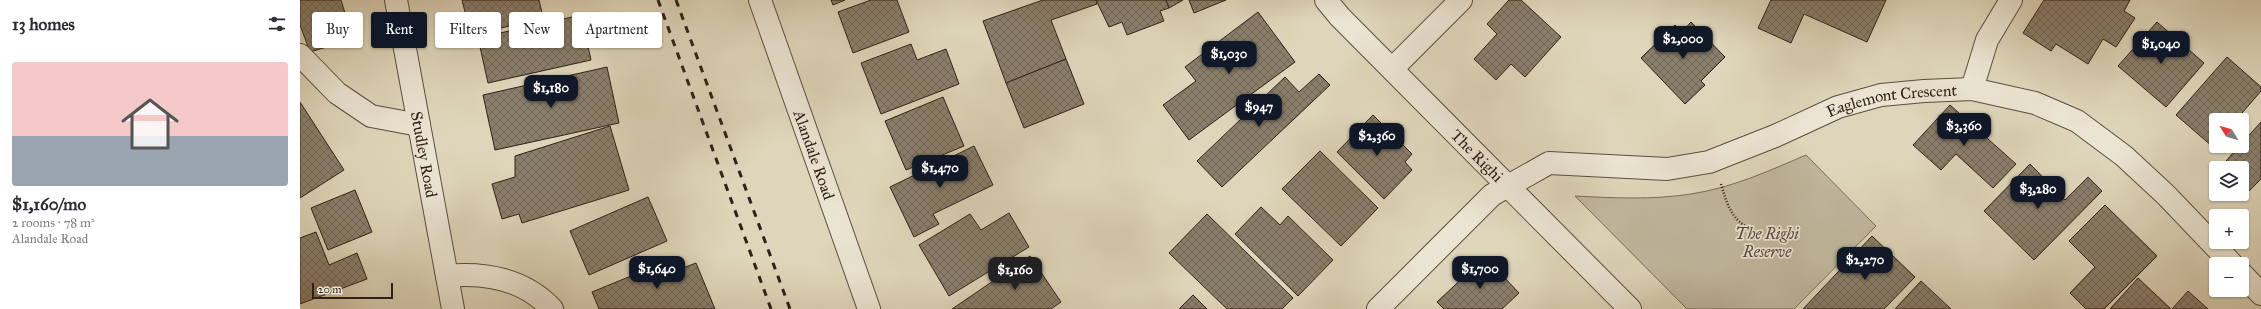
<!DOCTYPE html>
<meta charset="utf-8">
<style>
body{margin:0;font-family:"IM FELL Great Primer",serif;background:#f2f2f3;color:#2b2b33;height:100vh;display:flex;flex-direction:column;font-size:15px;white-space:nowrap}
*{box-sizing:border-box;margin:0}
p{font-size:13px;color:#7c7c81}
.icon{flex:none;width:22px;height:22px;fill:none;stroke:currentColor;stroke-width:2;stroke-linecap:round;stroke-linejoin:round}
.map{position:relative;flex:1;overflow:hidden}
.details{display:flex;flex-direction:column;background:#fff;width:300px}
.details>*{flex:none}
.hud{position:absolute;left:12px;top:12px;width:380px;height:36px;display:flex;gap:8px}
.needle{width:26px;rotate:307deg}
.fabs{position:absolute;left:1909px;top:113px;display:grid;gap:8px}
.fabs a{display:grid;place-items:center;width:40px;height:40px;border-radius:4px;background:#fff;box-shadow:0 1px 3px #0004;font-size:20px}
.scale{position:absolute;left:12px;bottom:10px;width:81px;box-sizing:border-box;padding-left:4px;border:2px solid #302018;border-top:0;font-size:11px;line-height:14px;white-space:nowrap;color:#302018;-webkit-text-stroke:3px #eae4d2;paint-order:stroke}
.price{position:absolute;translate:-50% -34px;padding:0 9px;border-radius:8px;background:#111827;color:#fff;font-size:13px;line-height:26px;filter:drop-shadow(0 1px 2px #0008)}
.price::after{content:'';position:absolute;left:50%;top:24px;width:12px;height:9px;margin-left:-6px;background:inherit;clip-path:polygon(0 0,100% 0,50% 100%)}
.price.active{background:#222;color:#fff}
ul{padding:0;list-style:none}
li{display:grid;align-content:center;gap:8px;height:212px;padding:0 12px}
li span{display:grid;place-items:center;height:124px;border-radius:4px;color:#555}
li>.icon{margin-inline-start:auto}
span .icon{width:72px;height:72px;fill:#fffc;stroke-width:1}
li b{font-size:17px}
h2{display:flex;justify-content:space-between;align-items:center;height:48px;padding:0 12px;font-size:17px}
.pill{padding:0 14px;border-radius:4px;background:#fff;box-shadow:0 1px 3px #0004;font-size:14px;line-height:36px}
.pill.active{background:#111827;color:#fff}
main{display:flex;flex:1;min-height:0}
.map>svg:first-child{display:block}
.green{fill:#c0b79e;stroke:#786c5b}
.building{fill:url(#building-cross-hatch);stroke:#302018}
.lines{fill:none;stroke-linecap:round;stroke-linejoin:round}
.minor-casing{stroke:#5c4e40;stroke-width:24}
.tertiary-casing{stroke:#5c4e40;stroke-width:24}
.path{stroke:#302018;stroke-width:2.5;stroke-dasharray:1 2;stroke-linecap:butt}
.minor{stroke:#eae4d2;stroke-width:22}
.tertiary{stroke:#eae4d2;stroke-width:22}
.rail{stroke:#302018;stroke-width:3;stroke-dasharray:7 7;stroke-linecap:butt}
.labels{text-anchor:middle;stroke-width:3.5;stroke-linejoin:round;paint-order:stroke}
.street-label{font-size:16px;fill:#302018;stroke:#eae4d2}
.park-label{font-size:16px;font-style:italic;fill:#54463a;stroke:#eae4d2}
</style>
<main>
<section class="details">
<h2>13 homes<svg class="icon" aria-label="filters" viewBox="0 0 24 24"><path d="M4 7h16M4 17h16"/><circle cx="9" cy="7" r="2"/><circle cx="15" cy="17" r="2"/></svg></h2>
<ul>
<li><span style="background:linear-gradient(#f6c9c9 60%,#9aa5b1 0)"><svg class="icon" aria-label="home" viewBox="0 0 24 24"><path d="M3 11l9-7 9 7M6 9v11h12V9"/></svg></span><div><b>$1,160/mo</b><p>2 rooms · 78 m²</p><p>Alandale Road</p></div></li>
</ul>
</section>
<div class="map">
<svg width="1961" height="309" viewBox="0 0 1961 309">
<defs>
<pattern id="building-cross-hatch" width="8" height="8" patternUnits="userSpaceOnUse"><rect width="8" height="8" fill="#8a7f6c"/><path d="M0 0l8 8M0 8l8-8" fill="none" stroke="#716858"/></pattern>
</defs>
<rect width="100%" height="100%" fill="#ded6ba"/>
<filter id="stains"><feTurbulence type="fractalNoise" baseFrequency=".005" numOctaves="4"/><feColorMatrix values="0 0 0 0 .2 0 0 0 0 .09 0 0 0 0 .02 0 0 0 .5 -.17"/></filter>
<radialGradient id="worn" r=".72"><stop offset=".6" stop-color="#630" stop-opacity="0"/><stop offset="1" stop-color="#630" stop-opacity=".3"/></radialGradient>
<path class="green" d="M1506 155 1576 226 1494 309H1387L1275 196C1314 198 1352 200 1391 194 1431 188 1469 171 1506 155Z"/>
<g class="building">
<polygon points="0,0 41,0 53,39 10,52 0,25"/>
<polygon points="162,0 239,0 243,17 171,36"/>
<polygon points="531,0 545,0 533,5"/>
<polygon points="571,0 597,0 609,32 553,53 538,12"/>
<polygon points="743,0 796,0 797,4 751,20 766,59 706,83 683,21"/>
<polygon points="796,0 866,0 869,8 860,11 864,21 827,35 822,22 809,27"/>
<polygon points="866,0 883,0 869,8"/>
<polygon points="889,0 926,0 894,13"/>
<polygon points="1209,0 1221,0 1261,37 1225,77 1211,64 1196,80 1174,59 1197,34 1187,24"/>
<polygon points="1471,0 1586,0 1567,42 1504,14 1491,43 1458,28"/>
<polygon points="1744,0 1830,0 1824,11 1835,18 1816,47 1803,39 1788,64 1756,44 1751,51 1723,33"/>
<polygon points="958,12 995,62 889,140 863,105 896,81 885,67"/>
<polygon points="281,15 291,60 188,83 178,38"/>
<polygon points="1391,22 1425,57 1401,81 1405,85 1385,104 1341,58 1375,25 1382,32"/>
<polygon points="1857,22 1904,63 1866,107 1818,66"/>
<polygon points="611,44 617,60 646,49 659,84 581,114 561,63"/>
<polygon points="1927,57 1961,87 1961,91 1936,120 1916,120 1916,143 1913,147 1876,115"/>
<polygon points="766,59 784,104 724,128 706,83"/>
<polygon points="307,67 319,123 195,150 183,95"/>
<polygon points="1019,74 1030,85 922,187 897,161 985,77 999,92"/>
<polygon points="643,97 664,146 606,170 585,121"/>
<polygon points="0,102 44,170 0,198"/>
<polygon points="1650,105 1716,164 1693,188 1656,154 1641,170 1613,145"/>
<polygon points="1073,115 1112,154 1105,162 1112,170 1084,199 1037,152"/>
<polygon points="1961,122 1961,179 1944,196 1942,194 1942,168 1920,168 1939,146 1942,146 1942,143"/>
<polygon points="310,126 329,190 222,223 219,214 202,219 192,184 215,177 215,156"/>
<polygon points="674,146 693,185 633,214 639,224 614,237 590,187"/>
<polygon points="1020,151 1078,208 1041,246 982,189"/>
<polygon points="1730,164 1765,200 1788,177 1802,191 1734,260 1684,211"/>
<polygon points="55,190 72,232 28,250 11,208"/>
<polygon points="348,197 367,241 289,275 270,231"/>
<polygon points="1805,205 1857,256 1804,309 1786,309 1770,293 1795,267 1769,241"/>
<polygon points="961,207 980,225 988,216 1033,260 998,296 935,234"/>
<polygon points="709,213 729,247 649,296 619,245 670,214 681,230"/>
<polygon points="907,214 993,298 982,309 927,309 869,253"/>
<polygon points="16,232 29,265 57,253 67,279 0,304 0,238"/>
<polygon points="1572,236 1615,277 1584,309 1503,309"/>
<polygon points="730,256 761,302 751,309 652,309"/>
<polygon points="1185,257 1219,293 1202,309 1144,309 1137,302"/>
<polygon points="370,260 375,271 396,263 415,309 299,309 292,292"/>
<polygon points="1838,278 1871,309 1810,309"/>
<polygon points="1621,281 1651,309 1595,309"/>
<polygon points="1888,291 1908,309 1872,309"/>
<polygon points="893,295 907,309 879,309"/>
</g>
<g class="lines">
<g class="minor-casing">
<g id="minor">
<path id="s1" d="M460 0 569 309"/>
<path id="s2" d="M1026 0 1040 17 1330 309"/>
<polyline points="0,55 37,93 71,116 119,125"/>
<polyline points="1093,68 1161,0"/>
<polyline points="1672,89 1687,40 1711,0"/>
<polyline points="1942,274 1961,294"/>
<path d="M147 276C186 272 225 280 252 309"/>
<path id="s3" d="M1078 309 1192 195 1249 163 1367 169 1409 162 1475 136 1538 107 1581 95 1624 91 1672 89 1735 103 1777 121 1824 156 1866 195 1932 264"/>
</g>
</g>
<g class="tertiary-casing">
<g id="tertiary">
<path id="s4" d="M96 0 153 309"/>
</g>
</g>
<path class="path" d="M1421 184C1426 201 1430 216 1445 226"/>
<use href="#minor" class="minor"/>
<use href="#tertiary" class="tertiary"/>
<g class="rail">
<polyline points="358,0 471,309"/>
<polyline points="376,0 490,309"/>
</g>
</g>
<g class="labels">
<g class="street-label">
<text dy="6" stroke="none"><textPath href="#s3" startOffset="582">Eaglemont Crescent</textPath></text>
<text dy="6" stroke="none"><textPath href="#s1" startOffset="164">Alandale Road</textPath></text>
<text dy="6" stroke="none"><textPath href="#s4" startOffset="157">Studley Road</textPath></text>
<text dy="6" stroke="none"><textPath href="#s2" startOffset="217">The Righi</textPath></text>
</g>
<g class="park-label">
<text x="1467" y="239">The Righi<tspan x="1467" dy="18">Reserve</tspan></text>
</g>
</g>
<rect width="100%" height="100%" filter="url(#stains)"/>
<rect width="100%" height="100%" fill="url(#worn)"/>
</svg>
<div class="fabs">
<a><svg class="needle" viewBox="-14 -14 28 28"><path d="M0-13l5 13h-10z" fill="#e53935"/><path d="M0 13l5-13h-10z" fill="#7c7c81"/></svg></a>
<a><svg class="icon" aria-label="layers" viewBox="0 0 24 24"><path d="M12 4l9 5-9 5-9-5zM3 14l9 5 9-5"/></svg></a>
<a>+</a>
<a>−</a>
</div>
<div class="scale">20 m</div>
<b class="price" style="left:1383px;top:60px">$2,000</b>
<b class="price" style="left:1861px;top:65px">$1,040</b>
<b class="price" style="left:929px;top:75px">$1,030</b>
<b class="price" style="left:251px;top:109px">$1,180</b>
<b class="price" style="left:959px;top:128px">$947</b>
<b class="price" style="left:1664px;top:147px">$3,360</b>
<b class="price" style="left:1077px;top:157px">$2,360</b>
<b class="price" style="left:640px;top:189px">$1,470</b>
<b class="price" style="left:1738px;top:210px">$3,280</b>
<b class="price" style="left:1565px;top:281px">$2,270</b>
<b class="price" style="left:357px;top:290px">$1,640</b>
<b class="price" style="left:1180px;top:290px">$1,700</b>
<b class="price active" style="left:715px;top:291px">$1,160</b>
<div class="hud">
<a class="pill">Buy</a>
<a class="pill active">Rent</a>
<a class="pill">Filters</a>
<a class="pill">New</a>
<a class="pill">Apartment</a>
</div>
</div>
</main>
